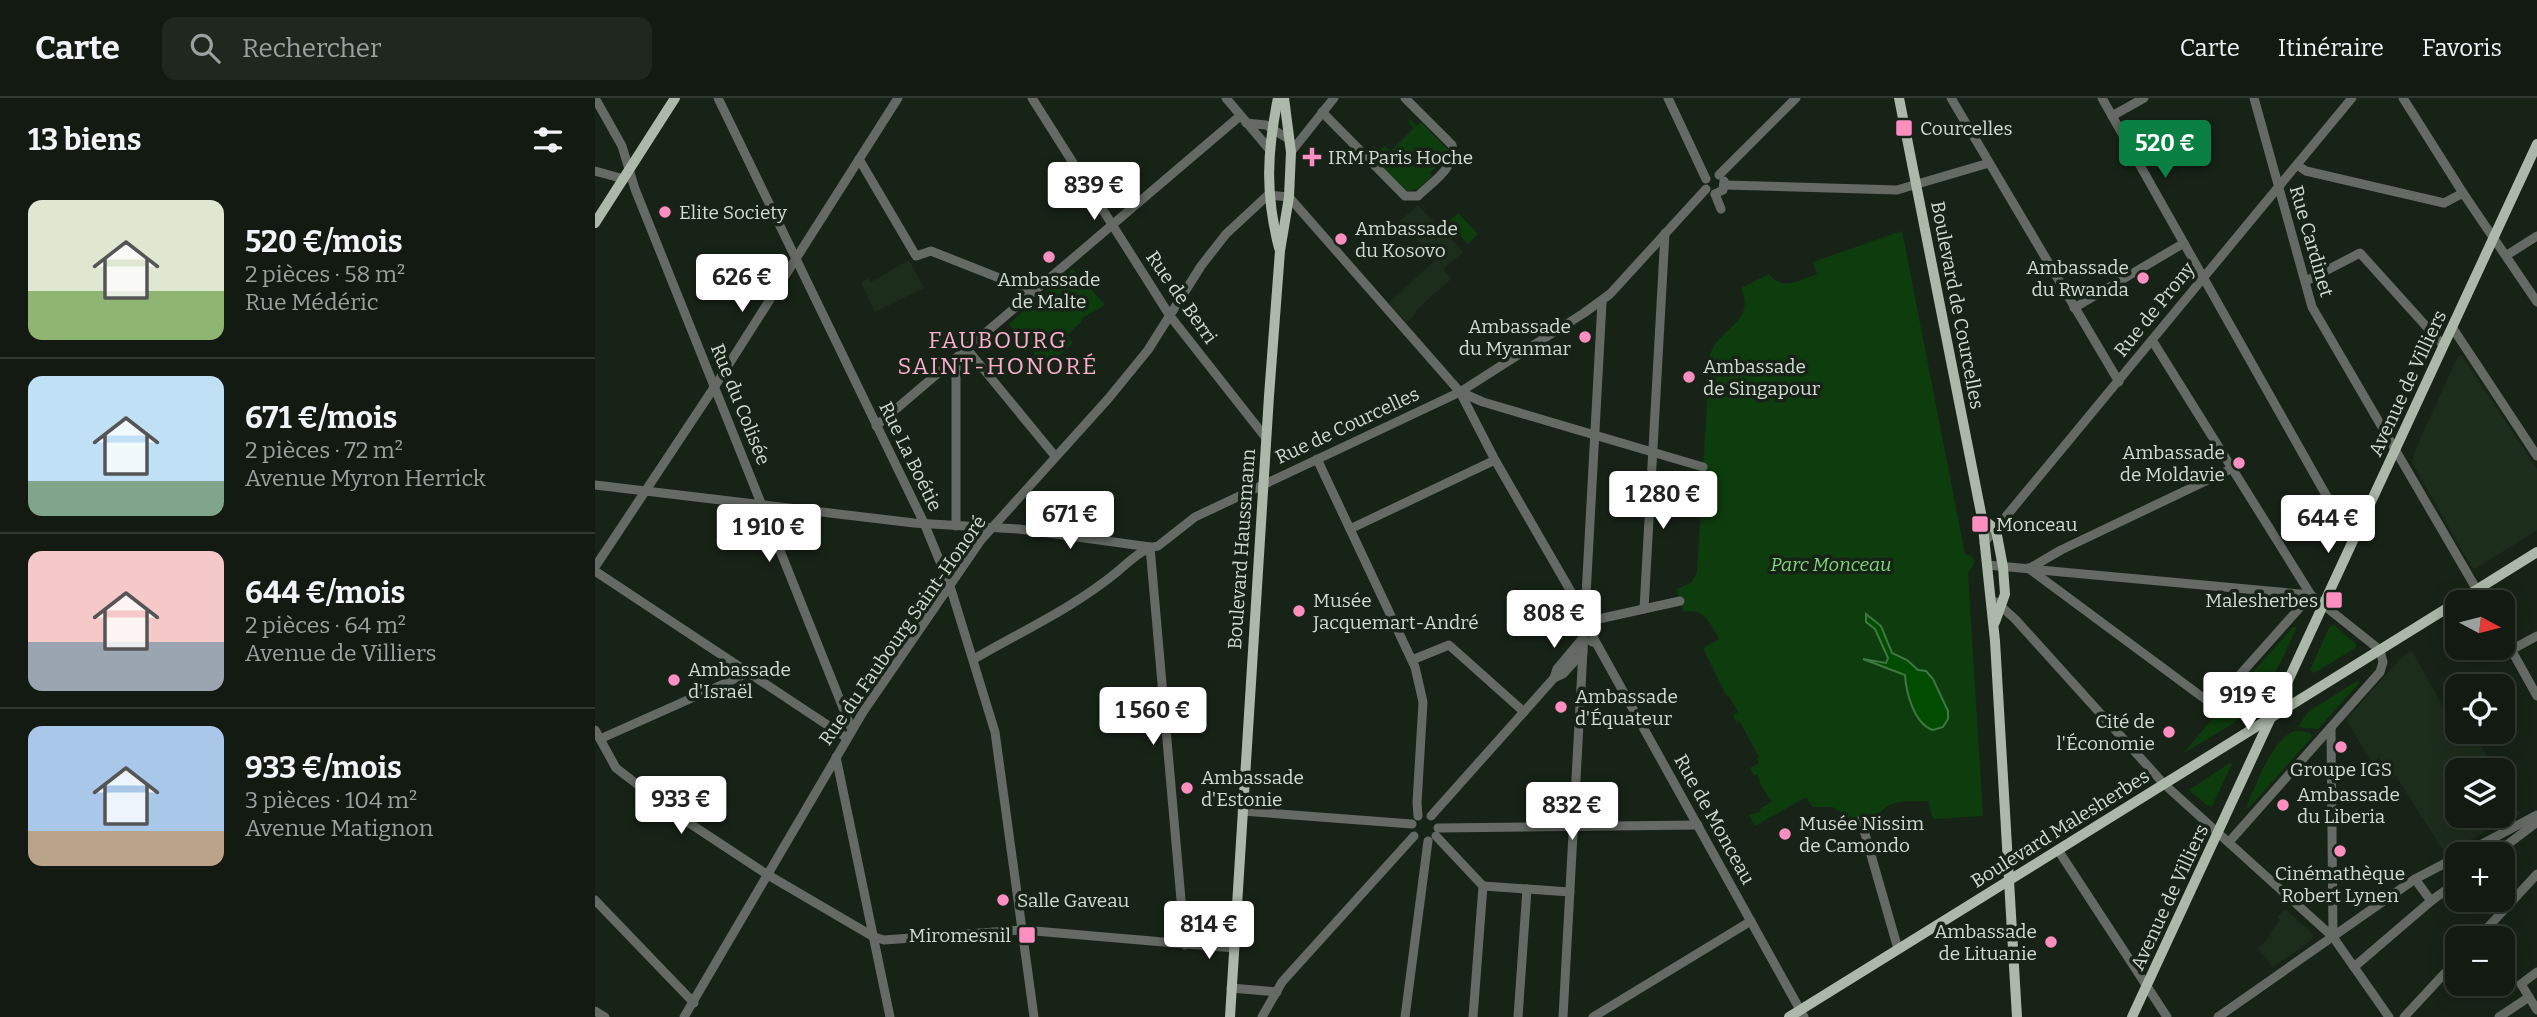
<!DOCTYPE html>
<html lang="fr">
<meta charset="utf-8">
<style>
body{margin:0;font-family:Bitter,serif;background:#1f271f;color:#f1f3f6;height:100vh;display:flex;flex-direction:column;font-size:26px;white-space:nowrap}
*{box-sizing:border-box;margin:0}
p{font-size:23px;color:#9ca19f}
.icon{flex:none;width:38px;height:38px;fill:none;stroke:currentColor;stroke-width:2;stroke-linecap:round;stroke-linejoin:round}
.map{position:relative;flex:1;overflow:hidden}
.sheet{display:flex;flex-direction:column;background:#121a11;width:595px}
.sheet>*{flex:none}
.needle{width:46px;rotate:97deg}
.tools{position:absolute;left:1850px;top:492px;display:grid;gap:14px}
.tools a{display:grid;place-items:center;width:70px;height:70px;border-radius:14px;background:#121a11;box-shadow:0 4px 18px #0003,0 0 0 2px #313831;font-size:35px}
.price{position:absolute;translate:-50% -60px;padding:0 16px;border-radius:7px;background:#fff;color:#222;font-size:23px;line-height:46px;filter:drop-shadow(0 2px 4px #0008)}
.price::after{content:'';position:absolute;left:50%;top:42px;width:21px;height:16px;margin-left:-10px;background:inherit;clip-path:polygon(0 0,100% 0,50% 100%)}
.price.selected{background:#0b8043;color:#fff}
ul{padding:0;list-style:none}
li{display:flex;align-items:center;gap:21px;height:175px;padding:0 28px}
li+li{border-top:2px solid #313831}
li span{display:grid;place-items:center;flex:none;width:196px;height:140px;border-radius:14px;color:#555}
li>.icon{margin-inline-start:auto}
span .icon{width:84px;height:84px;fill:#fffc;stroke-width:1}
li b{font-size:30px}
h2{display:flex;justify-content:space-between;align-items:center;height:84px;padding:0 28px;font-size:30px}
header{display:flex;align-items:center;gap:42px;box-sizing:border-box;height:98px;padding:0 35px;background:#121a11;border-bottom:2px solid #313831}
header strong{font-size:33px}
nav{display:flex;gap:38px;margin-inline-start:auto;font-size:24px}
.search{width:490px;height:63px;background:#1f271f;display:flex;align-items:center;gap:18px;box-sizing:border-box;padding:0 24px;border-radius:14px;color:#9ca19f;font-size:26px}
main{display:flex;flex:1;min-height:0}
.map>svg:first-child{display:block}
.built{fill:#1d2d1c}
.green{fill:#0e3d0d}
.water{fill:#004d02;stroke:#3f7740;stroke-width:2}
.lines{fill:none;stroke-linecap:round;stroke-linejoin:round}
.minor{stroke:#656b64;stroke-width:9}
.major{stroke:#acb8aa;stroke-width:10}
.poi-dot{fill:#fd8ec0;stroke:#182317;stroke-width:2.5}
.labels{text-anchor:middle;stroke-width:7;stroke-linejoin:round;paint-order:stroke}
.poi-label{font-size:19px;fill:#d3dad2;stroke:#182317;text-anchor:start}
.street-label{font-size:19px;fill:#d3dad2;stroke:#182317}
.park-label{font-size:19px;font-style:italic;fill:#7fd77a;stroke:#182317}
.quarter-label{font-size:23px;letter-spacing:2px;fill:#fdaecf;stroke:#182317}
</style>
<header>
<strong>Carte</strong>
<div class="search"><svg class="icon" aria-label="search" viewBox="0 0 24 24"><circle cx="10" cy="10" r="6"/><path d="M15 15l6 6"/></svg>Rechercher</div>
<nav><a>Carte</a><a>Itinéraire</a><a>Favoris</a></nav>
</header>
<main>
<section class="sheet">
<h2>13 biens<svg class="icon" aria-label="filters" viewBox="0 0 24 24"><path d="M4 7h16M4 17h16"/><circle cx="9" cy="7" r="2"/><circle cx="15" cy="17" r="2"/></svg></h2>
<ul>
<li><span style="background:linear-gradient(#dfe7d0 65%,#8fb573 0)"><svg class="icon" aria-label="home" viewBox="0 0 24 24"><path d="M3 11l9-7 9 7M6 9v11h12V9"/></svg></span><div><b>520 €/mois</b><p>2 pièces · 58 m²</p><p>Rue Médéric</p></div></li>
<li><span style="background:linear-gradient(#bfe0f5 75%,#7fa58c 0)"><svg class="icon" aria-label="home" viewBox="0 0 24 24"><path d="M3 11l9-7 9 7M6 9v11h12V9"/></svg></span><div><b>671 €/mois</b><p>2 pièces · 72 m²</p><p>Avenue Myron Herrick</p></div></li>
<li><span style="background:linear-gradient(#f6c9c9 65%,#9aa5b1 0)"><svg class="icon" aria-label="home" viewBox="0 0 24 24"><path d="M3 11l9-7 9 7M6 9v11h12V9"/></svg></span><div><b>644 €/mois</b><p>2 pièces · 64 m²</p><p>Avenue de Villiers</p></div></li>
<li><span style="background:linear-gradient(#a9c7e8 75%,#b9a48a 0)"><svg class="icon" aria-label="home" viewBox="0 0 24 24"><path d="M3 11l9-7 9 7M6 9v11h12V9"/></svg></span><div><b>933 €/mois</b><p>3 pièces · 104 m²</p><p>Avenue Matignon</p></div></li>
</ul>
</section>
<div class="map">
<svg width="1942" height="919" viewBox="0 0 1942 919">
<rect width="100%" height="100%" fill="#182317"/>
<g class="built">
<polygon points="823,107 868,154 848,171 856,181 820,213 821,215 812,225 794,205 840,162 805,123"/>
<polygon points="314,162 329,190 280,214 266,184 273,180 276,184"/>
<polygon points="1863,258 1867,258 1942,371 1942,432 1880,471 1877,470 1818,366 1818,357"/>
<polygon points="1817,553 1862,634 1878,634 1900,672 1862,672 1862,718 1908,718 1908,685 1925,716 1850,755 1801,678 1797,680 1784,659 1777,664 1751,622 1805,561"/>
<polygon points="1690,811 1718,836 1718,841 1678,869 1663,851 1675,838 1674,836 1685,822 1682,819"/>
</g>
<g class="green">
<polygon points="816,22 822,28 826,24 854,53 851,65 849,62 835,75 837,78 823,91 812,93 773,55 779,48 785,52 789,48 796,53 819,30 813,24"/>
<polygon points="863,115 883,136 873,146 853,125"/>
<path d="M1307 133 1370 456 1377 458 1380 464 1373 475 1388 718 1338 721 1333 703C1315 704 1294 700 1284 717L1254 726 1253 732 1245 713 1237 709H1218L1211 699 1160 728 1154 717 1164 714 1166 710 1177 704 1164 684 1165 683 1162 676 1159 678 1155 670 1164 665 1162 660 1164 659 1145 624 1142 625 1138 617 1143 614 1134 598 1132 599 1108 550 1124 541C1115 525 1109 509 1088 514L1082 491 1097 484 1102 474 1115 256C1126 228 1161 224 1146 190L1174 176C1187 194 1206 182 1222 176L1218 164Z"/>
<polygon points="478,171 510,207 487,220 486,224 472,237 478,245 451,269 414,226"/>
<polygon points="1739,527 1761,546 1760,550 1719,575 1715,572 1735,528"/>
<polygon points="1698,529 1701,529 1701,531 1677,582 1656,606 1636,605 1635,600"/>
<polygon points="1762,583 1764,585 1723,631 1703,629 1713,614"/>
<polygon points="1632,608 1647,611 1648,616 1639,625 1589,655 1626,610"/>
<path d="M1699 633 1714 634 1717 639 1653 711 1652 707C1662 686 1676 643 1699 633Z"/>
<polygon points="1635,665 1637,666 1617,708 1613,708 1594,692"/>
</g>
<path class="water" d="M1271 516 1286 528 1297 555 1312 562 1323 572 1331 573 1338 581 1353 613V621L1348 629 1338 632C1319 626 1311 594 1310 577L1268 561 1291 565 1293 560 1280 531 1271 524Z"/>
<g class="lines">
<g class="minor">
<polyline points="0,0 27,48 40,91 257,632"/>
<polyline points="123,0 329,425 355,488 400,634 439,919"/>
<polyline points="437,0 575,218 671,340"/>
<polyline points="631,0 674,51"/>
<polyline points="1073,0 1111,81"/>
<polyline points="1356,0 1524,284"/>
<polyline points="1507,0 1757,443"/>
<polyline points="1659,0 1717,209 1889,504"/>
<polyline points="1808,0 1868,95 1942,204"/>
<path d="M727 14 810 98H823C837 84 862 69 857 47L810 0"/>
<polyline points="1517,18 1549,0"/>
<polyline points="651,25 671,27 695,42"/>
<polyline points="696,54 739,0"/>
<polyline points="264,61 321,158 336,153 440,194"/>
<polyline points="1702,67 1711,73 1849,105 1868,95"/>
<polyline points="0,73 29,81"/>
<polyline points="1124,77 1201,0"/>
<polyline points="1130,87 1302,92 1394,65"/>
<polyline points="1120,96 1128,92 1129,83"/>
<polyline points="1120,96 1126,111"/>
<polyline points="1912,157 1942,138"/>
<polyline points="1711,183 1765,155 1848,247"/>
<polyline points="1479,210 1589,145"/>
<polyline points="1857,229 1942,358"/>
<polyline points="1557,242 1716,497 1785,552 1788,564 1785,574 1634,744"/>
<polyline points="372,251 460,358"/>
<polyline points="865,294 888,304 1108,369"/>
<polyline points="281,328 645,18"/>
<polyline points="722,361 820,569 828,604 822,705 823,718"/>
<polyline points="0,387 319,425 424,431 555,449"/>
<polyline points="361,428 361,261"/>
<polyline points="755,431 900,362"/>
<polyline points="1389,445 1757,0"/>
<polyline points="555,449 590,847"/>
<polyline points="1392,467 1716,497"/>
<polyline points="0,469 120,288 303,0"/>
<polyline points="1433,470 1618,607 1716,497"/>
<polyline points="1435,470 1466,452 1638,370"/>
<polyline points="0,473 252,640"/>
<polyline points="994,496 1001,529 997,544"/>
<polyline points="1401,504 1420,521 1569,686 1738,839 1794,919"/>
<polyline points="1049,511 1070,135"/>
<polyline points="999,522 1085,503"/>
<polyline points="1908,537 1942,598"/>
<polyline points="999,541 1209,919"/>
<polyline points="1916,552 1942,538"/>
<path d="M379 561C427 533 478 510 522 474 534 464 547 450 563 448L600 419 865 294 989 215 1015 196 1111 91"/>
<polyline points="817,562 854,547 929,614"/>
<polyline points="959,580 962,571 988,540"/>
<polyline points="1736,629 1738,839"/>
<polyline points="0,632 21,670 82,717 173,777 279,839 289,842 428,832 639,850"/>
<polyline points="5,641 153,575"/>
<polyline points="241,659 295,919"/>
<polyline points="647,713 817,726"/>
<polyline points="836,718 959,580 968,576 988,554"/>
<polyline points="1266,722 1303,851"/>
<polyline points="843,730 1103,727"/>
<polyline points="841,738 888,788 878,919"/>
<polyline points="1463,752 1572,919"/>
<polyline points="1868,756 1942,717"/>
<polyline points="1900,756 1942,724"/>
<polyline points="888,788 975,794"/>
<polyline points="0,802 99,905"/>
<polyline points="1836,803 1862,784"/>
<polyline points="1883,840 1942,776"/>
<polyline points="1759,869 1836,803 1820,781"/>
<polyline points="1942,874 1926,886 1942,912"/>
<polyline points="636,890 682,894"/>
<polyline points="0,913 10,919"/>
<polyline points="89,919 268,614 386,442 513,301 553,252 606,168 631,136 673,97 694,99 865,294 900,362 990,518 999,522"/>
<polyline points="667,919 687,884 819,738"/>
<polyline points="810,919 833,743"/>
<polyline points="923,919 932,791"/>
<polyline points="968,919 1007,204"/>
<polyline points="998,919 1156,823"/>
<polyline points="1623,919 1820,781 1862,759"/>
<polyline points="1809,919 1862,862"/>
<polyline points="1904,919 1934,899"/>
</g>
<g class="major">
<path d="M683 0C672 54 670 96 684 150"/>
<polyline points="1304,0 1387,420 1400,543 1422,919"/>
<polyline points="0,125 80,0"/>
<polyline points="1387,420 1401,432 1408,469 1410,496 1400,524"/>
<polyline points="1862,504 1942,454"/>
<polyline points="635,919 674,298 685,153 694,99 696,54 689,0"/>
<polyline points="1194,919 1862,504"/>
<polyline points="1537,919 1942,46"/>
</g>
</g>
<g class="poi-dot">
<rect x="1300" y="21" width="18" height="18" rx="3.5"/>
<path d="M713.5 48.5h7v7h7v7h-7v7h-7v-7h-7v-7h7z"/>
<circle cx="70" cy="114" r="7"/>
<circle cx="746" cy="141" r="7"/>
<circle cx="454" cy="159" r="7"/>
<circle cx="1548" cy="180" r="7"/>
<circle cx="990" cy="239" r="7"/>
<circle cx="1094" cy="279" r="7"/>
<circle cx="1644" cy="365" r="7"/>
<rect x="1376" y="417" width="18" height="18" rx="3.5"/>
<rect x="1730" y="493" width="18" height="18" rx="3.5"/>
<circle cx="704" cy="513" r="7"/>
<circle cx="79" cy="582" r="7"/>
<circle cx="966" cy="609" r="7"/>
<circle cx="1574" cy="634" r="7"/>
<circle cx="1746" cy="649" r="7"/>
<circle cx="592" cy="690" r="7"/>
<circle cx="1688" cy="707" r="7"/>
<circle cx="1190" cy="736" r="7"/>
<circle cx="1745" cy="753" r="7"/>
<circle cx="408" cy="802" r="7"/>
<rect x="423" y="828" width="18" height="18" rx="3.5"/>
<circle cx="1456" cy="844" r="7"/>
</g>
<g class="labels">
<g class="poi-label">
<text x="1325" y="37">Courcelles</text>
<text x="733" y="66">IRM Paris Hoche</text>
<text x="84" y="121">Elite Society</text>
<text x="760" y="137">Ambassade<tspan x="760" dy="22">du Kosovo</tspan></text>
<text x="1534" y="176" text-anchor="end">Ambassade<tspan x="1534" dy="22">du Rwanda</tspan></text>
<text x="454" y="188" text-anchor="middle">Ambassade<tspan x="454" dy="22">de Malte</tspan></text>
<text x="976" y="235" text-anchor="end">Ambassade<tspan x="976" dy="22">du Myanmar</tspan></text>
<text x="1108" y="275">Ambassade<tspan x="1108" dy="22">de Singapour</tspan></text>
<text x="1630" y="361" text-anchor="end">Ambassade<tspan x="1630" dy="22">de Moldavie</tspan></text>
<text x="1401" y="433">Monceau</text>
<text x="718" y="509">Musée<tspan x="718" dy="22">Jacquemart-André</tspan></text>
<text x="1723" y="509" text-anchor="end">Malesherbes</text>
<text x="93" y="578">Ambassade<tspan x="93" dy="22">d'Israël</tspan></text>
<text x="980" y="605">Ambassade<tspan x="980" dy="22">d'Équateur</tspan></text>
<text x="1560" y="630" text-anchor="end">Cité de<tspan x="1560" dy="22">l'Économie</tspan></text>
<text x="1746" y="678" text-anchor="middle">Groupe IGS</text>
<text x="606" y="686">Ambassade<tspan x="606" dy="22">d'Estonie</tspan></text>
<text x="1702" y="703">Ambassade<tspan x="1702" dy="22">du Liberia</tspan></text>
<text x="1204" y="732">Musée Nissim<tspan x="1204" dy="22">de Camondo</tspan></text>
<text x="1745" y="782" text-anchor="middle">Cinémathèque<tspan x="1745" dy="22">Robert Lynen</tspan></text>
<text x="422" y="809">Salle Gaveau</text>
<text x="1442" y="840" text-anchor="end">Ambassade<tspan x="1442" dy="22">de Lituanie</tspan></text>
<text x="416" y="844" text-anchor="end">Miromesnil</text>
</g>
<g class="street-label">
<text transform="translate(1717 143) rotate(74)" y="7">Rue Cardinet</text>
<text transform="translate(587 199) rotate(55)" y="7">Rue de Berri</text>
<text transform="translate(1363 207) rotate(79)" y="7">Boulevard de Courcelles</text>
<text transform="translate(1559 211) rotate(-51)" y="7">Rue de Prony</text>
<text transform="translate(1812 285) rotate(-65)" y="7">Avenue de Villiers</text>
<text transform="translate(146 306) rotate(68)" y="7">Rue du Colisée</text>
<text transform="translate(752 327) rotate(-25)" y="7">Rue de Courcelles</text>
<text transform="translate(316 358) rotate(64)" y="7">Rue La Boétie</text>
<text transform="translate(646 451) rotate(-86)" y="7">Boulevard Haussmann</text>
<text transform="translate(307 532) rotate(-55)" y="7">Rue du Faubourg Saint-Honoré</text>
<text transform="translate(1120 721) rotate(61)" y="7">Rue de Monceau</text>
<text transform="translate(1465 730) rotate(-32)" y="7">Boulevard Malesherbes</text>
<text transform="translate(1574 799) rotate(-65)" y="7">Avenue de Villiers</text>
</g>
<g class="park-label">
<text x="1236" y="473">Parc Monceau</text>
</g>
<g class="quarter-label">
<text x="403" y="250">FAUBOURG<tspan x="403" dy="26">SAINT-HONORÉ</tspan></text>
</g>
</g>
</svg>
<div class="tools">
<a><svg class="needle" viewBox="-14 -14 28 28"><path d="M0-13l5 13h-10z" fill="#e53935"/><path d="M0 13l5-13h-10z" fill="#9ca19f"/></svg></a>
<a><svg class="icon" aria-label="locate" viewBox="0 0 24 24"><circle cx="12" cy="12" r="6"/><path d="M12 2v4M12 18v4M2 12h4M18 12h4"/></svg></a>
<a><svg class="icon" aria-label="layers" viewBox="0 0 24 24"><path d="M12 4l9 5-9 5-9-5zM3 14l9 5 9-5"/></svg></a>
<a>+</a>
<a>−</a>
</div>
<b class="price selected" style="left:1570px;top:82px">520 €</b>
<b class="price" style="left:499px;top:124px">839 €</b>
<b class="price" style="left:147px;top:216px">626 €</b>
<b class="price" style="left:1068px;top:433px">1 280 €</b>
<b class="price" style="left:475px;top:453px">671 €</b>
<b class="price" style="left:1733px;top:457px">644 €</b>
<b class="price" style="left:174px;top:466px">1 910 €</b>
<b class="price" style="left:959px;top:552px">808 €</b>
<b class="price" style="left:1653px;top:634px">919 €</b>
<b class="price" style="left:558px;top:649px">1 560 €</b>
<b class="price" style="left:86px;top:738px">933 €</b>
<b class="price" style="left:977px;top:744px">832 €</b>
<b class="price" style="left:614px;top:863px">814 €</b>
</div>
</main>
